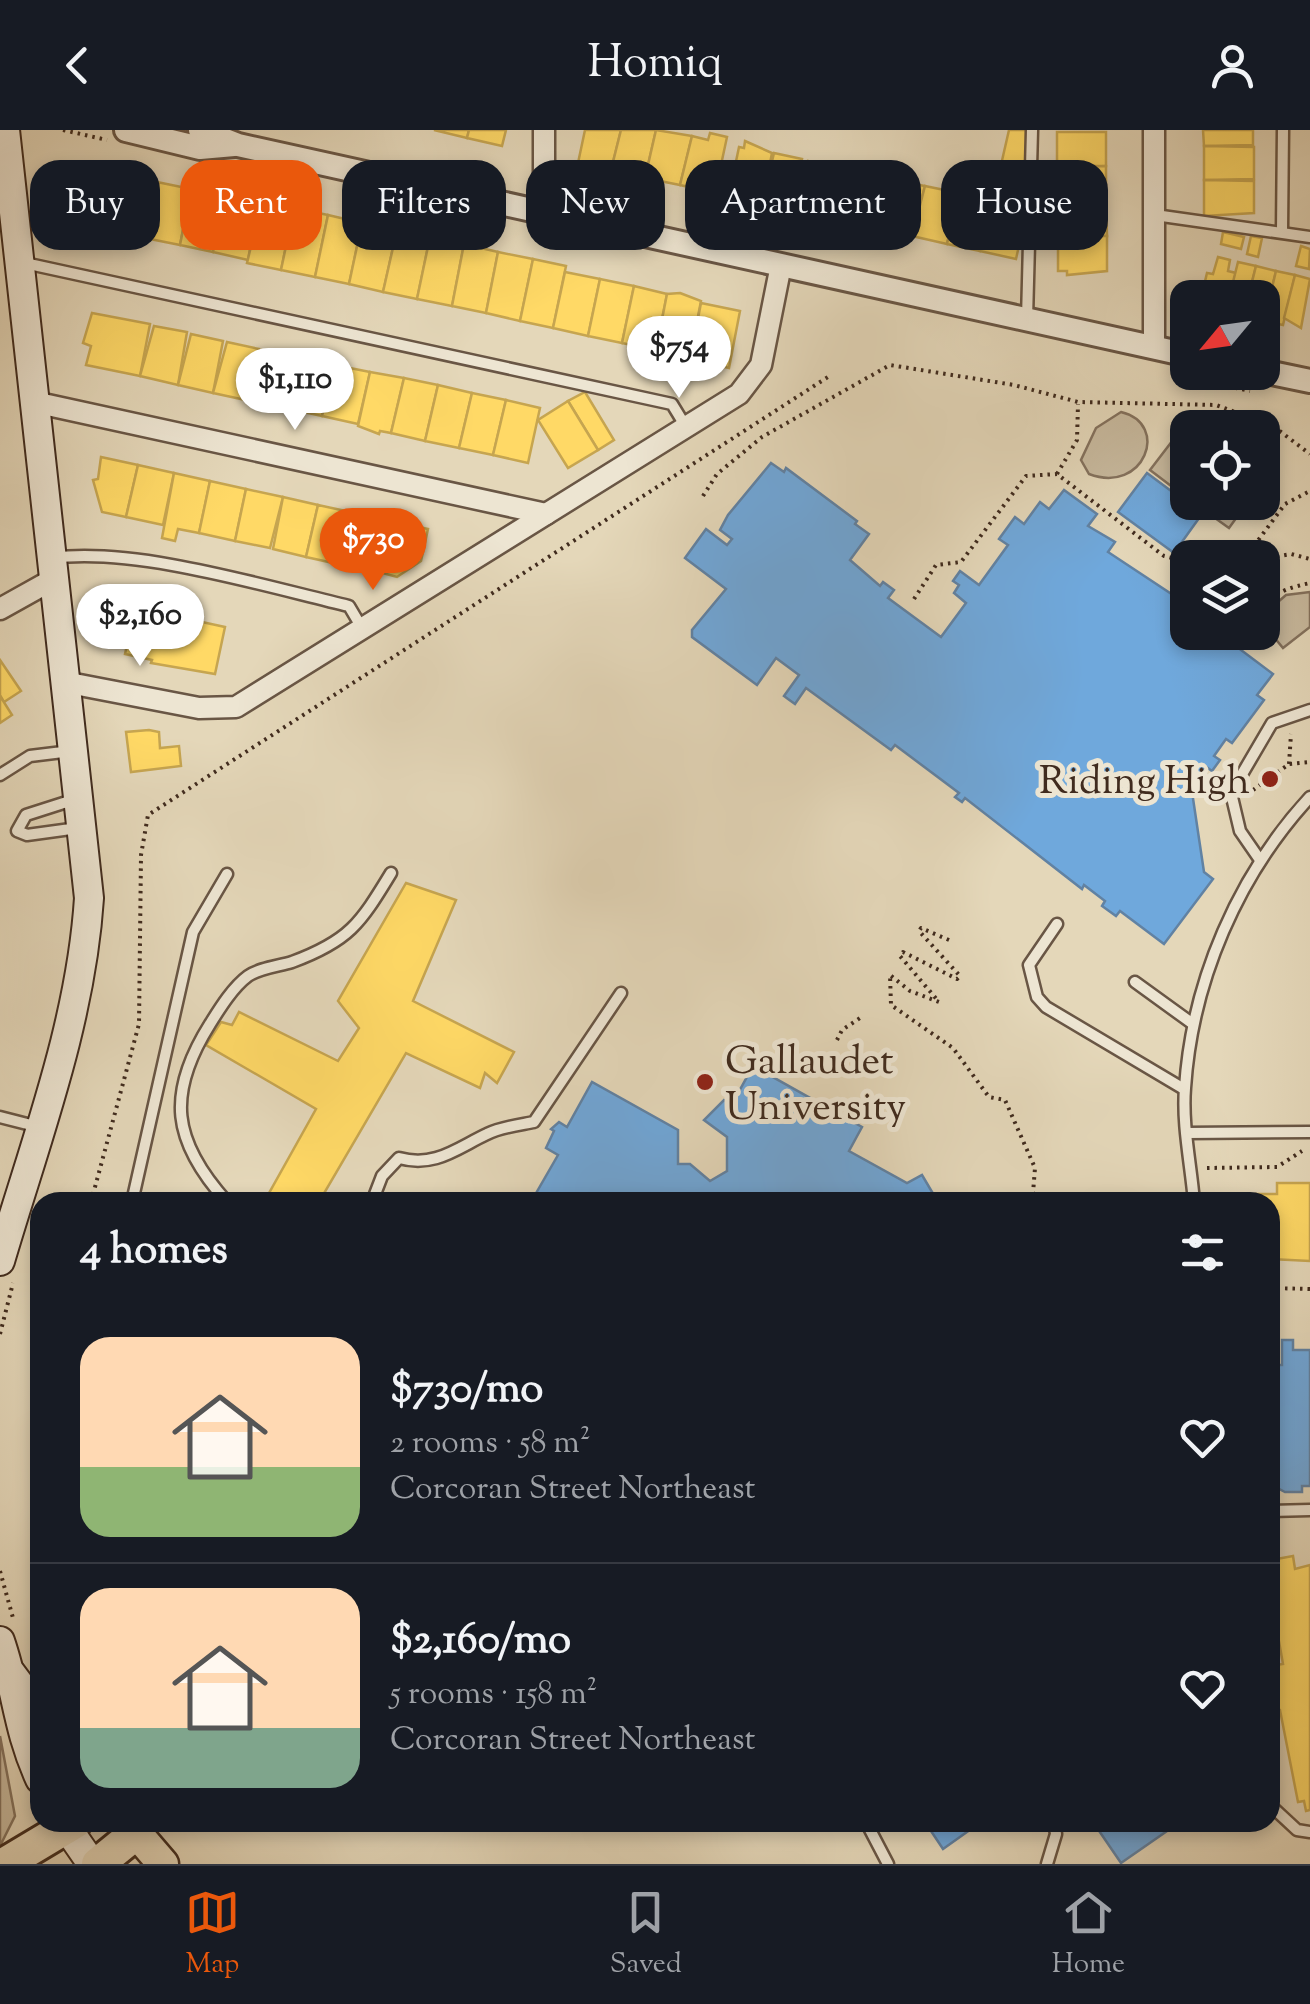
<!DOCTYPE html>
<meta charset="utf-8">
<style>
body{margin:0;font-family:"Sorts Mill Goudy",serif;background:#242831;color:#f1f3f6;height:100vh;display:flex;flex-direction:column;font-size:38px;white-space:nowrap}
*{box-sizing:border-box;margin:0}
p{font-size:32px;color:#9ea1a6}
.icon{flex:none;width:55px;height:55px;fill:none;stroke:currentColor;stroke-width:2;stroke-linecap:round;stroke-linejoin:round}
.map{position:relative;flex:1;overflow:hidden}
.drawer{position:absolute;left:30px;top:1062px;width:1250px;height:640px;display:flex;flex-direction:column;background:#171b24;border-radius:30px;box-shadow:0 5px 15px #0003}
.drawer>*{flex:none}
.top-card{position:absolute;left:30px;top:30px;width:1250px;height:90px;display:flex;gap:20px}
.needle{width:65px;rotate:241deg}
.tools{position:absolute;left:1170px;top:150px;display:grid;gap:20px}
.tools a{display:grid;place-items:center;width:110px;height:110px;border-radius:20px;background:#171b24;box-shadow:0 5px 15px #0003;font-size:50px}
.price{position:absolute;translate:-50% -85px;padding:0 22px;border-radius:35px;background:#fff;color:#222;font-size:32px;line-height:65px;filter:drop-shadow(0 2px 5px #0008)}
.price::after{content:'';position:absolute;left:50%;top:60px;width:30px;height:22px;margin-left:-15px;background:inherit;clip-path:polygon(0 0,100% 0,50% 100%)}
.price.current{background:#ea580c;color:#fff}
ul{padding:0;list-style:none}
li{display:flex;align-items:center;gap:30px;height:250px;padding:0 50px}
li+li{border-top:2px solid #363941}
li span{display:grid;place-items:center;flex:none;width:280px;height:200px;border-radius:30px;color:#555}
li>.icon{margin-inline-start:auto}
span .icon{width:120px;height:120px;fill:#fffc;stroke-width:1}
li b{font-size:42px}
h2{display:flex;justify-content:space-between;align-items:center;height:120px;padding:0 50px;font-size:42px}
.pill{padding:0 35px;border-radius:30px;background:#171b24;box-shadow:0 5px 15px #0003;font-size:35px;line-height:90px}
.pill.current{background:#ea580c;color:#fff}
header{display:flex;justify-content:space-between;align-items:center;height:130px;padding:0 50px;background:#171b24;font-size:45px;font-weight:600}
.tabs{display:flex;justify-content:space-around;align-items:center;height:140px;border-top:2px solid #363941;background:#171b24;font-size:28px;color:#9ea1a6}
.tabs a{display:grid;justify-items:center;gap:5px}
.tabs .current{color:#ea580c}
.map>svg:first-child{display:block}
.green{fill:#c8ba9f;stroke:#84725e;stroke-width:2.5}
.homes{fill:#ffd966;stroke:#c6a550;stroke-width:2.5}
.schools{fill:#6fa8dc;stroke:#6182a3;stroke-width:2.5}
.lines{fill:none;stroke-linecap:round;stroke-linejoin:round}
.service-casing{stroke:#695645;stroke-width:15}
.minor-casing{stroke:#695645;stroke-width:25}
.tertiary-casing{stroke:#695645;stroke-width:28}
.secondary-casing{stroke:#402b1e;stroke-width:32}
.primary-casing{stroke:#402b1e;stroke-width:35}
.trunk-casing{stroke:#402b1e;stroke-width:38}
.path{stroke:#402b1e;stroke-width:4;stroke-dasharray:2.5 5;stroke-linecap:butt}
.service{stroke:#ede5d2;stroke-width:10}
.minor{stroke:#ede5d2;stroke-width:20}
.tertiary{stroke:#ede5d2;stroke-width:22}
.secondary{stroke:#ede5d2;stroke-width:28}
.primary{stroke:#e4d7b9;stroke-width:30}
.trunk{stroke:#e4d7b9;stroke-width:32}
.poi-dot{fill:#8f2418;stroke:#ede5d2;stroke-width:4}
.labels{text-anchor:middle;stroke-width:10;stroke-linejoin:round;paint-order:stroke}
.poi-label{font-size:40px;fill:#402b1e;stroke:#ede5d2;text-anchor:end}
</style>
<header><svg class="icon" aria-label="back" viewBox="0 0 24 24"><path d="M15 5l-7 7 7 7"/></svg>Homiq<svg class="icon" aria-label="person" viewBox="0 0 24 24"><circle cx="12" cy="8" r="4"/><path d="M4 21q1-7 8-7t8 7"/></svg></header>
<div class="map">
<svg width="1310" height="1734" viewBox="0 0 1310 1734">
<rect width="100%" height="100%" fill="#e4d7b9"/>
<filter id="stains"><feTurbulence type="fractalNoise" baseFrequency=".002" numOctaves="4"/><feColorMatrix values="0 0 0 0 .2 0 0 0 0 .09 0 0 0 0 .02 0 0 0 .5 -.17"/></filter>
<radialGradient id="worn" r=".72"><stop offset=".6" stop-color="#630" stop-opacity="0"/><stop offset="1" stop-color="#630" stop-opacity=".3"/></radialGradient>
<g class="green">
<path d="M1121 282C1171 294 1144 365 1089 344L1081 330 1096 298Z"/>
<polygon points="1186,293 1192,297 1188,298 1187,368 1150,340"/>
<polygon points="1194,373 1247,373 1229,398"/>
<polygon points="1310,462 1310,497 1283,518 1269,501 1271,478 1286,465"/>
<polygon points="0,1606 15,1686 0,1716"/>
</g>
<g class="homes">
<polygon points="434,0 469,0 467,8"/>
<polygon points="469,0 506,0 502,16 467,8"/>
<polygon points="585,0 621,0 611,40 578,33"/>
<polygon points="621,0 656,0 645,48 611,40"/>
<polygon points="656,0 692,6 680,55 645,48"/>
<polygon points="1009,0 1026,0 1027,54 998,48"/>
<polygon points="1203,0 1253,0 1253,15 1204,16"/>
<rect x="1057" y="2" width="49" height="34"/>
<polygon points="710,3 727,7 715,63 680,55 692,6 708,10"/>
<polygon points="745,11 772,23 762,73 729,65 739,17 744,18"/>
<polygon points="1204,16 1254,17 1254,49 1204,50"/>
<polygon points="774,23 802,29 800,39 806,41 797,80 762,73"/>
<polygon points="808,31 842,39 831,88 797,80"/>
<polygon points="84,35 124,45 111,101 71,91"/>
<polygon points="859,35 872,37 870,45 876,46 865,95 831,88 842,39 858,42"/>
<polygon points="1106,36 1106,71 1057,71 1057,38"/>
<polygon points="896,43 910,46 908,53 925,56 912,106 879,99 890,49 894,50"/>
<polygon points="124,45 157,52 145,108 111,101"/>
<polygon points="1204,50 1254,51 1254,83 1204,86"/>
<polygon points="157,52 191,59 180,115 145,108"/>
<polygon points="925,56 959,63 947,114 912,106"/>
<polygon points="191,59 225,67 213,122 180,115"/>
<polygon points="959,63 992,71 980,121 947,114"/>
<polygon points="225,67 258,75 248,130 213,122"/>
<polygon points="1001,69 1007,70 1006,74 1008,71 1028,75 1016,129 980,121 992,71 1000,73"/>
<polygon points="262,71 294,78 281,140 247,133"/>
<polygon points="1057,71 1106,71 1107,106 1058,106"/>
<polygon points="294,78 328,85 315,147 281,140"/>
<polygon points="328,85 362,93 349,154 315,147"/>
<polygon points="362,93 397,100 383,162 349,154"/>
<polygon points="397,100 430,107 417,169 383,162"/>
<polygon points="1223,102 1244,107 1241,119 1221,114"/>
<polygon points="1058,106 1107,106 1107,141 1067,145 1067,141 1058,141"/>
<polygon points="1251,106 1262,108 1258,127 1247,124"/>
<polygon points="430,107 464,114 452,176 417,169"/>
<polygon points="464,114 498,122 486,183 452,176"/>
<polygon points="1301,116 1310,119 1309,139 1296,136"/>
<polygon points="498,122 533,129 520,191 486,183"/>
<polygon points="1218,127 1230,130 1228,141 1236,143 1229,168 1202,164 1207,143 1213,144"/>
<polygon points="533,129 566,136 553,198 520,191"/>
<polygon points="1238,132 1256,136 1248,168 1229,168"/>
<polygon points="1256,136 1276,141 1264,191 1262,168 1248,168"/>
<polygon points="1276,141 1295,145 1283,195 1264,191"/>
<polygon points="565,142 600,149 588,206 553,198"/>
<polygon points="1295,145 1310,149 1301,198 1284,188"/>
<polygon points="600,149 634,156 622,213 588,206"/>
<polygon points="634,156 667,164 656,220 622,213"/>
<polygon points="680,163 701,171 690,227 656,220 667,164"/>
<polygon points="701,173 740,181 729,238 690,229"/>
<polygon points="92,183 150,194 140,246 86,235 91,216 83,213"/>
<polygon points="154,196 187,202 178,255 140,246"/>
<polygon points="191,204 223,211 213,263 178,255"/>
<polygon points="227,212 259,219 250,271 213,263"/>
<polygon points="262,220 295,227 285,278 250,271"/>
<polygon points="298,227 332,234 322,286 285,278"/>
<polygon points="335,235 370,242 358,294 322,286"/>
<polygon points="370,242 404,248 391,303 380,301 379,304 358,296"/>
<polygon points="404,248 438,255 425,311 391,303"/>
<polygon points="438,255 472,263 459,318 425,311"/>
<polygon points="585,262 614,310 598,320 568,271"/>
<polygon points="472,263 506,270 493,325 459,318"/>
<polygon points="506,270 540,278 528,333 493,325"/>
<polygon points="568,271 598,320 568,338 538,290"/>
<polygon points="101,327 138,335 126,387 102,382 93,350 98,349"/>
<polygon points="138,335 174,343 163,395 126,387"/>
<polygon points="174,343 210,351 199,403 178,399 175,411 162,408"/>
<polygon points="210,351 246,359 235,411 199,403"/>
<polygon points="246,359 283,367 270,418 235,411"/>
<polygon points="283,367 318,375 306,427 273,419"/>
<polygon points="318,375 355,383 342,435 306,427"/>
<polygon points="355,383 391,391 379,442 342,435"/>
<polygon points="391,391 428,399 421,431 397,447 379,442"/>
<polygon points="135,477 158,482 157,488 201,497 202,492 225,497 215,544 151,533 152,530 125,524"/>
<polygon points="0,530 21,561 4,572 0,565"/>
<polygon points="0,566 12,585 0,593"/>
<polygon points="149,600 159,602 160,618 179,616 181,636 131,642 126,602"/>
<polygon points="406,753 456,770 413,871 514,922 497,953 485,943 480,958 406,923 319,1072 285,1072 268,1065 316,979 206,915 221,892 232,895 239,882 338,931 359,898 338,871"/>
<polygon points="1277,1053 1310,1053 1310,1131 1270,1129 1270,1072 1256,1072 1256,1064 1277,1064"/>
<polygon points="1293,1426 1295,1439 1310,1435 1310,1680 1306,1681 1304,1671 1298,1672 1280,1580 1270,1581 1270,1536 1283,1534 1270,1461 1271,1430"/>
</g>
<g class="schools">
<polygon points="771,333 784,342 786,338 857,391 855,394 869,404 850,430 880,456 883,452 894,460 888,468 941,507 966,473 954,463 959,455 953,451 960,441 979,455 1008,415 999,409 1015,387 1024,394 1040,372 1049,379 1064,360 1097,384 1088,396 1115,412 1108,422 1188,475 1188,502 1229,502 1241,511 1237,517 1273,544 1257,565 1264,570 1232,613 1226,609 1214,626 1220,630 1212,641 1205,636 1191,655 1204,742 1213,749 1164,814 1120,781 1116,786 1102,776 1105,771 1084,755 1082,759 965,668 962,672 955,667 959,663 895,615 891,620 806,558 795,574 788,569 784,566 799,545 776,528 757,555 692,507 692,500 726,459 685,428 706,399 727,415 732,409 720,400 728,385"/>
<polygon points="1147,343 1202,384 1174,423 1118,382"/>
<polygon points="753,936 862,997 849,1021 907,1053 922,1045 938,1072 531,1072 558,1025 546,1018 554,1001 551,999 559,992 567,997 592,952 678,1000 678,1034 690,1034 710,1051 727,1041 727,1007 704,990 724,970 732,974"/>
<polygon points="1282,1210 1293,1210 1293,1220 1310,1220 1310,1356 1302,1356 1302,1362 1285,1362 1270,1354 1270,1235 1282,1235"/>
<polygon points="925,1692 981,1692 943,1719"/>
<polygon points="1093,1692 1180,1692 1121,1733"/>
</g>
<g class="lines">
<g class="service-casing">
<g id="service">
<polyline points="1155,85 1310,107"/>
<polyline points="1282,100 1283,0"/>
<polyline points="20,132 672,274 686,297"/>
<polyline points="1027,189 1032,0"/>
<path d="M53 428C136 417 264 456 349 476L362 498"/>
<polyline points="0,645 30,626 71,621"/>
<polyline points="76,669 26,685 17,701 27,705 78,698"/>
<polyline points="1260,730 1240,701 1231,663 1272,593 1310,580"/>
<polyline points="1057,794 1029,835 1037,867 1046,877 1184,959"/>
<polyline points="1135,852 1193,894"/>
<polyline points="0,987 39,997"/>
<polyline points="1187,1003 1310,1002"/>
<polyline points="132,1072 193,802 227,744"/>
<path d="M227 1072C172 1011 166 964 210 894 220 878 233 857 248 846 259 838 279 836 292 832 349 811 360 794 391 743"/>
<path d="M372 1072 382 1046 399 1028C435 1038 457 1018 487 1004 501 997 519 995 534 992L621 863"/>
<path d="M1194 1072C1191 1035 1182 995 1185 958 1192 851 1238 745 1310 667"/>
<polyline points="1270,1381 1310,1380"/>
<polyline points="1270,1675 1297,1700 1310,1702"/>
<polyline points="866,1692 888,1734"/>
<polyline points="1047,1734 1056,1704 1054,1692"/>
</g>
</g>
<g class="minor-casing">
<g id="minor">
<polyline points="1154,0 1154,217"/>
<polyline points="544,84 544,0"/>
<polyline points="34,272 546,384"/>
<polyline points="0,479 52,450"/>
<polyline points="64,552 199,578 236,577 739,264 761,235 781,135"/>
</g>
</g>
<g class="tertiary-casing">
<g id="tertiary">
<polyline points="126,0 200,18 234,15"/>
<polyline points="200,0 238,15 1188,225"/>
<polyline points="1262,241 1310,251"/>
</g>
</g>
<g class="secondary-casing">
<g id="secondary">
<path d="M0 1131C35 1012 81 893 89 768L5 0"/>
<path d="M0 1511C17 1560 17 1599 40 1649"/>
<polyline points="11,1543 40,1582"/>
<polyline points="63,1692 92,1734"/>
</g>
</g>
<g class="primary-casing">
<polyline id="primary" points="127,1692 163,1734"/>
</g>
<g class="trunk-casing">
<g id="trunk">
<polyline points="5,1734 75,1692"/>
<polyline points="98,1734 136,1703"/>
</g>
</g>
<g class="path">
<polyline points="63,0 107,10"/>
<polyline points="1191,248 1250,261"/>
<polyline points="1057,344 1077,310 1078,274"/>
<polyline points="703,366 717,344 762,307 890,235 1014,255 1078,272 1216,275 1273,296 1310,324"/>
<polyline points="1227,428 1240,428"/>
<polyline points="1245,428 1285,374 1310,361"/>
<polyline points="1262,429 1291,424 1310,429"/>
<polyline points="914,469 936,435 961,432 1026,346 1057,344 1164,426 1188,432"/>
<path d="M1263 517 1270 509C1254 470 1277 460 1310 453"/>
<polyline points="1289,634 1291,604"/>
<polyline points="1253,660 1289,634 1310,632"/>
<polyline points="949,810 921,798 919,801 960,846 957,849 903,822 900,826 939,872 910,861 890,845 891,875 953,918 989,967 1005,970 1035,1038 1033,1063 1043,1072"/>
<polyline points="837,910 842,900 860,888"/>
<polyline points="1207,1038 1277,1037 1302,1021"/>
<polyline points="91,1072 139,894 141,725 148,685 831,245"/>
<polyline points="1270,1158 1310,1159"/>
<polyline points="0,1204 13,1153"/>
<polyline points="0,1441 13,1488"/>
</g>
<use href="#service" class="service"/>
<use href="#minor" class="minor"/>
<use href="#tertiary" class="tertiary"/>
<use href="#secondary" class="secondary"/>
<use href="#primary" class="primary"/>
<use href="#trunk" class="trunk"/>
</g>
<g class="poi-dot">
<circle cx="1270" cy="649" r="10"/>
<circle cx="705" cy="952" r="10"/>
</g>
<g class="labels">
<g class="poi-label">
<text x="1250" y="663">Riding High</text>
<text x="725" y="943" text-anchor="start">Gallaudet<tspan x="725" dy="46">University</tspan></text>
</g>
</g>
<rect width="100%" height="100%" filter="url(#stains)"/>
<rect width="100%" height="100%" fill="url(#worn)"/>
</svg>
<div class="tools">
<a><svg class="needle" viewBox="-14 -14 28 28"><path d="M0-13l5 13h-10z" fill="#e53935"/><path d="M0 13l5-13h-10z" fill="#9ea1a6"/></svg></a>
<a><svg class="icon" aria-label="locate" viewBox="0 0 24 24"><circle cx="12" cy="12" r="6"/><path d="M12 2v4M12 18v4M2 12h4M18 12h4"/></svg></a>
<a><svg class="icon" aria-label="layers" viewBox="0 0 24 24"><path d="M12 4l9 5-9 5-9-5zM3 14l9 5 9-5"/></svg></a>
</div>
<b class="price" style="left:679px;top:271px">$754</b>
<b class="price" style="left:295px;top:303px">$1,110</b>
<b class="price current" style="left:373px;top:463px">$730</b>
<b class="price" style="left:140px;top:539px">$2,160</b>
<div class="top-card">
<a class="pill">Buy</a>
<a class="pill current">Rent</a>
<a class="pill">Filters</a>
<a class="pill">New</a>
<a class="pill">Apartment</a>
<a class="pill">House</a>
</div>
<section class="drawer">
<h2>4 homes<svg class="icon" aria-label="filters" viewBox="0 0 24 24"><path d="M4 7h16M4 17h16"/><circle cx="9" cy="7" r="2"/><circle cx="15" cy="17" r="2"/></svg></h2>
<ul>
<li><span style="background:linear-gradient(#ffd9b3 65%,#8fb573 0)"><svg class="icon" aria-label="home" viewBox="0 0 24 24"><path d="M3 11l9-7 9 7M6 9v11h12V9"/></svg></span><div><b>$730/mo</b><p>2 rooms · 58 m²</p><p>Corcoran Street Northeast</p></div><svg class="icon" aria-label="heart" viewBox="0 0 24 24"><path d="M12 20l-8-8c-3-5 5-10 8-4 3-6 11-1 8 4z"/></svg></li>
<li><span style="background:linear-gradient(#ffd9b3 70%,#7fa58c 0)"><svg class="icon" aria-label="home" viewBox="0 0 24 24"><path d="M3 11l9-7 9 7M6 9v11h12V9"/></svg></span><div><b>$2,160/mo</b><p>5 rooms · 158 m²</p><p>Corcoran Street Northeast</p></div><svg class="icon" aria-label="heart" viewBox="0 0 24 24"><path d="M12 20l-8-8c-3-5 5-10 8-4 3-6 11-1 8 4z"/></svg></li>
</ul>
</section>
</div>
<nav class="tabs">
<a class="current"><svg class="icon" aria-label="map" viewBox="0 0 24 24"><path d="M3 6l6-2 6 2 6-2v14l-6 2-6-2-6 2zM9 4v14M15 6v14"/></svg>Map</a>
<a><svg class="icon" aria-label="saved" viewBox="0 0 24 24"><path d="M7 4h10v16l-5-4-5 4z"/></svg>Saved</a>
<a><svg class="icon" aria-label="home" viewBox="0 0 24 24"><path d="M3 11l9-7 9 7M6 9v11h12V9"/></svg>Home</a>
</nav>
